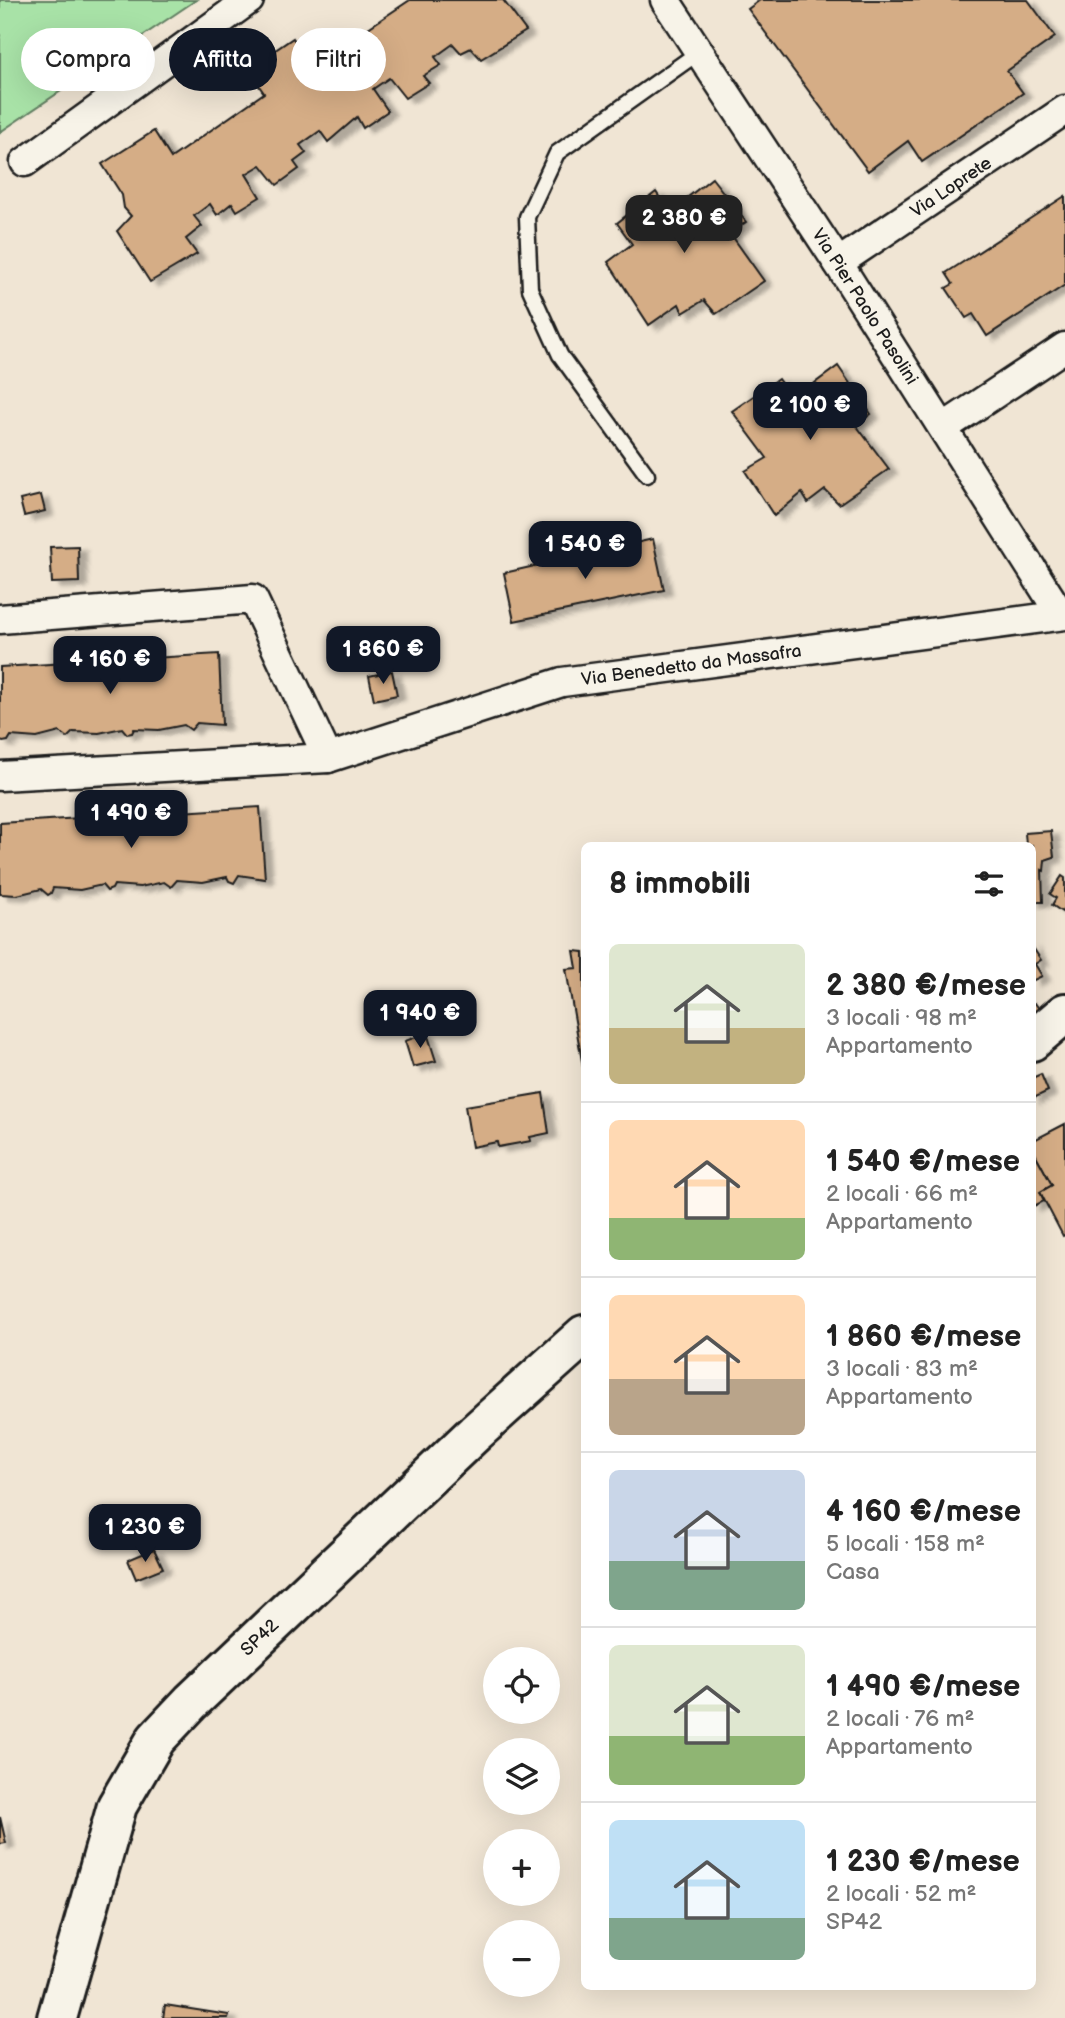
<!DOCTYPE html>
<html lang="it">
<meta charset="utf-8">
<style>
body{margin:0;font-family:"Balsamiq Sans",sans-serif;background:#f6f6f6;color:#222;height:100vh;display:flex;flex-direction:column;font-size:26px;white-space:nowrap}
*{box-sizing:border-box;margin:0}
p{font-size:23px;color:#767676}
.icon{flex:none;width:38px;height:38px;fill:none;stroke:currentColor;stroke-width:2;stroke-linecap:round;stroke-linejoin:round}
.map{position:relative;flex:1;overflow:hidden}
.sheet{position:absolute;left:581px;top:842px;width:455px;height:1148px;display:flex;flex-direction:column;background:#fff;border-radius:10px;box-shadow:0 7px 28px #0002}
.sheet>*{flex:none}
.hud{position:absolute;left:21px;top:28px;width:455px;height:63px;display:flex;gap:14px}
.controls{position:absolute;left:483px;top:1647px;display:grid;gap:14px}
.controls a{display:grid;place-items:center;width:77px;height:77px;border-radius:50%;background:#fff;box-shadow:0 7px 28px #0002;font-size:35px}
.price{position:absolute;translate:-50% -60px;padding:0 16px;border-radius:14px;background:#111827;color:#fff;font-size:23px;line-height:46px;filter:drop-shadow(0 2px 4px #0008)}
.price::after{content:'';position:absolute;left:50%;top:42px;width:21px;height:16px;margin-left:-10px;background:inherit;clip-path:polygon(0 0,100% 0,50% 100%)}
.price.active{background:#222;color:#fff}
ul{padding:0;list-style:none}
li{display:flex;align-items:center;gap:21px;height:175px;padding:0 28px}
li+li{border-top:2px solid #e0e0e0}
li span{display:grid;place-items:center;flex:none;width:196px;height:140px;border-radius:10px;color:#555}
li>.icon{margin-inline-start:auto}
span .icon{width:84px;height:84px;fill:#fffc;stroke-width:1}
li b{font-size:30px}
h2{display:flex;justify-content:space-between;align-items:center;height:84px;padding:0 28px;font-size:30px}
.pill{padding:0 24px;border-radius:32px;background:#fff;box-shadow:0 7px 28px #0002;font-size:24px;line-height:63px}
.pill.active{background:#111827;color:#fff}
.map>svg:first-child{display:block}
.green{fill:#a8e2a7;stroke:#627f62;stroke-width:2}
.building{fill:#d5ad86;stroke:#1c1c1c;stroke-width:2;filter:url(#shadow)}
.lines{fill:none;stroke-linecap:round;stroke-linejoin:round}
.service-casing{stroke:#1c1c1c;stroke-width:19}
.minor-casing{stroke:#1c1c1c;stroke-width:33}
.secondary-casing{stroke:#1c1c1c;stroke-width:44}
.service{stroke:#f7f3e8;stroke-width:14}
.minor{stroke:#f7f3e8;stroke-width:28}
.secondary{stroke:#f7f3e8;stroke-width:38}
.labels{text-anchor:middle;stroke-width:6;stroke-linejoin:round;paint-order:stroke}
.street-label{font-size:18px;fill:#1c1c1c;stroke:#f7f3e8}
</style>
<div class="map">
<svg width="1065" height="2018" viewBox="0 0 1065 2018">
<defs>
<filter id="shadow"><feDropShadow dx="8" dy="4.5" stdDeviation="2" flood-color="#0004"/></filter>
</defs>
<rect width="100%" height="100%" fill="#f0e5d4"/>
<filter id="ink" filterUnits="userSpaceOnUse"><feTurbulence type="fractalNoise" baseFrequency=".0143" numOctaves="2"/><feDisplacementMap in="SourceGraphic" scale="14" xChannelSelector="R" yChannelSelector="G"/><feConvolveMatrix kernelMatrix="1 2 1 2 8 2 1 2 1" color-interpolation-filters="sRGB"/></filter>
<g filter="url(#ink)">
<polygon class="green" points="0,0 196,0 0,132"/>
<g class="building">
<polygon points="410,0 503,0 526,31 481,59 471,48 461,53 453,44 435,57 441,65 423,76 429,83 405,98 389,78 373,89 388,111 363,128 357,117 328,142 320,131 300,145 306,153 294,162 299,169 277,185 261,165 246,174 260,197 237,211 232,203 217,215 210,204 194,216 202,226 186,239 197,254 150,282 117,231 131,216 124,208 122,195 102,164 154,131 171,158 264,93 257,83 266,77 255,64 293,38 302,52 314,43 322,59"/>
<polygon points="760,0 1028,0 1055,37 1007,71 1023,93 922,162 908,141 868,171 748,9"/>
<polygon points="712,178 746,222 730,233 764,281 716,314 704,300 683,313 679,304 649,325 608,262 632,244 617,223 656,192 669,212"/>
<polygon points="1065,196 1065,285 987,336 973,314 966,318 946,288 953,284 946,273"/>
<polygon points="838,366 871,414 856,425 889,469 839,504 825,490 808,503 802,493 774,516 745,471 767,458 732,411 778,379 793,399"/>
<polygon points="41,495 45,511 24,516 20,500"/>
<polygon points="653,539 664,590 514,621 504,573"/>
<polygon points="78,546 79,582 52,583 50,547"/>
<polygon points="219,654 222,725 197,723 191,730 184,725 159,730 134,729 132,733 127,734 122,728 99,733 73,732 67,738 60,732 37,738 11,736 8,741 3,742 0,740 0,667"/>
<polygon points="392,671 397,695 374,700 369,676"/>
<polygon points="260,807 265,879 239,875 234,883 229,881 227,877 203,882 177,880 171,887 164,882 140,887 114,885 112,889 107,891 102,885 80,890 53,888 51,893 48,895 41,889 17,895 0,894 0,823"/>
<polygon points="1051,831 1054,857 1045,860 1044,871 1042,870 1043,902 1032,902 1032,845 1026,845 1025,833"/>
<polygon points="1062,876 1065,878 1065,907 1062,912 1052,905 1056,898 1050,894"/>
<polygon points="1032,946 1041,960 1035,964 1042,976 1032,981"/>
<polygon points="574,951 584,952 584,1073 566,969 577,968"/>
<polygon points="1035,1003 1042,1013 1032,1021 1032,1004"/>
<polygon points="427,1033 436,1061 413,1067 405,1041"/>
<polygon points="1041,1074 1048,1091 1032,1099 1032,1078"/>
<polygon points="543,1093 549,1133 530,1137 531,1141 498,1147 497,1142 472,1147 465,1106"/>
<polygon points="1065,1124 1065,1235 1063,1236 1040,1192 1052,1185 1032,1148 1032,1141"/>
<polygon points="1032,1148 1052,1185 1040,1192 1044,1201 1032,1207"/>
<polygon points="154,1549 163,1568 136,1579 128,1560"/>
<polygon points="0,1817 6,1843 0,1844"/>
<polygon points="165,2005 229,2015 228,2018 163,2018"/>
</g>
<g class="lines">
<g class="service-casing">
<polyline id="service" points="647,475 560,355 530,289 527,217 557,153 699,52"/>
</g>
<g class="minor-casing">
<g id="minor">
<path id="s1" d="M665 0 838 263 1061 615"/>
<polyline points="25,162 249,0"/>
<path id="s2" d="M838 263 1065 110"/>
<polyline points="943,428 1065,347"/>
<polyline points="0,619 253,599 328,758"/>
<path id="s3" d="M0 776 328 758 562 682 1065 615"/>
</g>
</g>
<g class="secondary-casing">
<g id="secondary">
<polyline points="1032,1041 1065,1013"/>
<path id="s4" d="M57 2018 117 1806 156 1739 191 1702 475 1433 584 1335"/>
</g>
</g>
<use href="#service" class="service"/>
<use href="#minor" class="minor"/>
<use href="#secondary" class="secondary"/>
</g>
</g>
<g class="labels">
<g class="street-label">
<text dy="6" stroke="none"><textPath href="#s2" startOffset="136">Via Loprete</textPath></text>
<text dy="6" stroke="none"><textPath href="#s1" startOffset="366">Via Pier Paolo Pasolini</textPath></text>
<text dy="6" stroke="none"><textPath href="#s3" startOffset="705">Via Benedetto da Massafra</textPath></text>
<text dy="6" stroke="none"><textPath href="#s4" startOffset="443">SP42</textPath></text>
</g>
</g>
</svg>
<div class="controls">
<a><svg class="icon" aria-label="locate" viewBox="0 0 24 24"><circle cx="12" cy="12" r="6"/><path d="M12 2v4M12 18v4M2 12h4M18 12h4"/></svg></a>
<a><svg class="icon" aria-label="layers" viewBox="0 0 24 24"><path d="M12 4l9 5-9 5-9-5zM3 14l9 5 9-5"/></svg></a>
<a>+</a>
<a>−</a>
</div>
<b class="price active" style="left:684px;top:255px">2 380 €</b>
<b class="price" style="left:810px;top:442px">2 100 €</b>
<b class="price" style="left:585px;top:581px">1 540 €</b>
<b class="price" style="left:383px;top:686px">1 860 €</b>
<b class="price" style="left:110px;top:696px">4 160 €</b>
<b class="price" style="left:131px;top:850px">1 490 €</b>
<b class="price" style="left:420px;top:1050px">1 940 €</b>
<b class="price" style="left:145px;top:1564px">1 230 €</b>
<div class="hud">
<a class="pill">Compra</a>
<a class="pill active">Affitta</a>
<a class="pill">Filtri</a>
</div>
<section class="sheet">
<h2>8 immobili<svg class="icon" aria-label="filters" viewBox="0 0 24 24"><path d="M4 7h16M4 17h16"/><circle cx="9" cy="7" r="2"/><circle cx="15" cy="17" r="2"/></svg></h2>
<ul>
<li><span style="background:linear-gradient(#dfe7d0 60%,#c2b280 0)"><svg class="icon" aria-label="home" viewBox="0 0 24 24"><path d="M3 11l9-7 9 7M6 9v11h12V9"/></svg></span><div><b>2 380 €/mese</b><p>3 locali · 98 m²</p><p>Appartamento</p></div></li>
<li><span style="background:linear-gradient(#ffd9b3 70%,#8fb573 0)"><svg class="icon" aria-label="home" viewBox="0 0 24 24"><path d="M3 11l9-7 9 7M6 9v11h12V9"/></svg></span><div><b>1 540 €/mese</b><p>2 locali · 66 m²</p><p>Appartamento</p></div></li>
<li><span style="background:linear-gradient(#ffd9b3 60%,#b9a48a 0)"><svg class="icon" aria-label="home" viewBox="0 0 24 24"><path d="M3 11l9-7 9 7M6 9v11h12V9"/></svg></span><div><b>1 860 €/mese</b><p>3 locali · 83 m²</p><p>Appartamento</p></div></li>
<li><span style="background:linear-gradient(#c9d6e8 65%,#7fa58c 0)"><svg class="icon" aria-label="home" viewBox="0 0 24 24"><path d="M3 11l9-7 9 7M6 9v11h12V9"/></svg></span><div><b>4 160 €/mese</b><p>5 locali · 158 m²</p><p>Casa</p></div></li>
<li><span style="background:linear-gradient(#dfe7d0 65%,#8fb573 0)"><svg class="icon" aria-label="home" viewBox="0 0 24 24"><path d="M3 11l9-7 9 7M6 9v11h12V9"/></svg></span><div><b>1 490 €/mese</b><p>2 locali · 76 m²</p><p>Appartamento</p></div></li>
<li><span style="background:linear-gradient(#bfe0f5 70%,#7fa58c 0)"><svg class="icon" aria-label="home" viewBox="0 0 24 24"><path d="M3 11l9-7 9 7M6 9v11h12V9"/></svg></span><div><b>1 230 €/mese</b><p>2 locali · 52 m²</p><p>SP42</p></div></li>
</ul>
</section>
</div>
